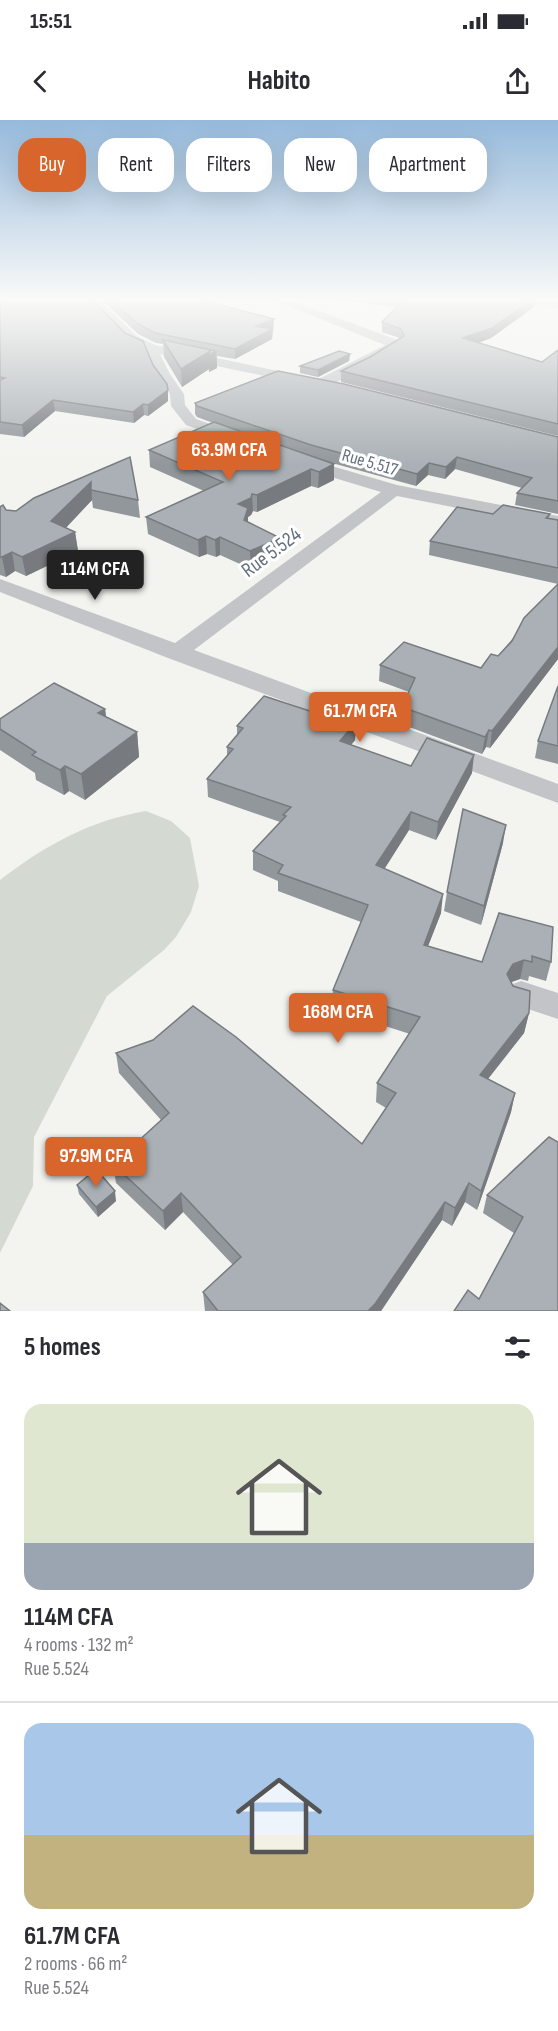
<!DOCTYPE html>
<meta charset="utf-8">
<style>
body{margin:0;font-family:"Sofia Sans Condensed",sans-serif;background:#f2f2f3;color:#2b2b33;height:100vh;display:flex;flex-direction:column;font-size:22px;white-space:nowrap}
*{box-sizing:border-box;margin:0}
p{font-size:20px;color:#7c7c81}
.icon{flex:none;width:33px;height:33px;fill:none;stroke:currentColor;stroke-width:2;stroke-linecap:round;stroke-linejoin:round}
.map{position:relative;height:1191px;overflow:hidden}
.details{display:flex;flex-direction:column;background:#fff;flex:1}
.details>*{flex:none}
.top-card{position:absolute;left:18px;top:18px;width:522px;height:54px;display:flex;gap:12px}
.price{position:absolute;translate:-50% -51px;padding:0 14px;border-radius:6px;background:#d8652b;color:#fff;font-size:20px;line-height:39px;filter:drop-shadow(0 2px 3px #0008)}
.price::after{content:'';position:absolute;left:50%;top:36px;width:18px;height:14px;margin-left:-9px;background:inherit;clip-path:polygon(0 0,100% 0,50% 100%)}
.price.active{background:#222;color:#fff}
ul{padding:0;list-style:none}
li{display:grid;align-content:center;gap:12px;height:318px;padding:0 24px}
li+li{border-top:2px solid #e1e1e2}
li span{display:grid;place-items:center;height:186px;border-radius:18px;color:#555}
li>.icon{margin-inline-start:auto}
span .icon{width:108px;height:108px;fill:#fffc;stroke-width:1}
li b{font-size:26px}
h2{display:flex;justify-content:space-between;align-items:center;height:72px;padding:0 24px;font-size:26px}
.tag{padding:0 21px;border-radius:18px;background:#fff;box-shadow:0 6px 24px #0002;font-size:21px;line-height:54px}
.tag.active{background:#d8652b;color:#fff}
.status{display:flex;justify-content:space-between;align-items:center;height:42px;padding:0 30px;background:#fff;direction:ltr}
.status svg{height:16px;fill:currentColor}
header{display:flex;justify-content:space-between;align-items:center;height:78px;padding:0 24px;background:#fff;font-size:27px;font-weight:700}
.map>svg:first-child{display:block}
.green{fill:#d4dad1}
.lines{fill:none;stroke-linecap:round;stroke-linejoin:round}
.minor{fill:#c2c4c8;fill-rule:evenodd}
.wall{fill:#92979c}
.shaded-wall{fill:#777b7f}
.building{fill:#aab0b5;stroke:#777b7f;stroke-width:1.5}
.labels{text-anchor:middle;stroke-width:6;stroke-linejoin:round;paint-order:stroke}
.far-street-label{font-size:18px;fill:#64707f;stroke:#fff}
.street-label{font-size:21px;fill:#64707f;stroke:#fff}
</style>
<div class="status"><b>15:51</b><svg viewBox="0 0 49 12"><path d="M0 12V9h3v3zM5 12V6h3v6zM10 12V3h3v9zM15 12V0h3v12zM26 1h20v11H26zM47 4h2v5h-2z"/></svg></div>
<header><svg class="icon" aria-label="back" viewBox="0 0 24 24"><path d="M15 5l-7 7 7 7"/></svg>Habito<svg class="icon" aria-label="share" viewBox="0 0 24 24"><path d="M12 15V3M7 8l5-5 5 5M5 13v7h14v-7"/></svg></header>
<div class="map">
<svg width="558" height="1191" viewBox="0 0 558 1191">
<rect width="100%" height="100%" fill="#f3f4f0"/>
<path class="green" d="M146 691 171 701 190 718 199 766 191 792 176 817 164 830 107 876 34 1017 33 1066 0 1133V760C46 725 88 701 146 691Z"/>
<g class="lines">
<g class="minor">
<polygon points="86,179 98,179 137,216 155,225 302,256 309,260 302,264 160,234 170,254 184,274 185,285 196,299 241,315 243,318 235,323 229,321 186,305 171,286 170,274 156,254 145,230 127,222"/>
<path d="M271 179H287L400 221 402 224C391 235 329 271 315 267L313 264 315 261 385 225Z"/>
<polygon points="517,179 558,180 558,188 523,183"/>
<polygon points="304,338 397,365 558,396 558,408 397,376 194,530 558,664 558,683 168,538 0,472 0,459 175,523 381,372 298,347 296,343 298,339"/>
<polygon points="521,861 558,873 558,899 510,883 505,874 510,865"/>
</g>
</g>
<g class="wall">
<polygon points="0,179 168,281 148,296 144,295 134,303 55,291 24,317 0,314"/>
<polygon points="101,179 196,179 274,199 272,219 235,239 217,236 217,248 209,252 209,249 182,267 164,237 163,224 156,223 138,214"/>
<polygon points="332,179 535,179 534,187 491,218 478,223 542,242 558,230 558,316 341,262 341,251 370,237 400,218 382,212 382,202 396,187"/>
<polygon points="350,234 349,241 318,257 300,253 300,246"/>
<polygon points="195,283 558,317 558,394 515,385 517,373 522,368 455,349 445,359 428,355 416,366 332,343 334,360 318,368 311,366 257,392 253,391 251,395 248,397 248,402 280,418 280,436 251,449 220,435 216,437 207,434 199,437 148,414 146,397 204,371 150,347 149,330 213,303 197,297 195,294"/>
<polygon points="130,337 138,380 140,398 93,388 92,380 66,408 75,412 78,431 26,456 15,451 6,457 0,455 0,387 6,390 16,391"/>
<polygon points="493,394 550,394 549,398 558,400 558,464 429,435 430,421"/>
<polygon points="558,464 558,539 490,628 486,627 482,634 401,604 402,587 409,572 379,561 380,545 481,548 498,536"/>
<polygon points="558,566 558,644 535,638 538,621"/>
<polygon points="105,589 106,597 137,612 139,637 85,680 69,671 64,675 36,660 35,653 0,630 0,599"/>
<polygon points="313,592 356,602 355,620 351,625 411,646 472,653 436,720 409,710 384,749 441,793 428,826 482,842 499,793 551,842 546,861 529,856 528,861 520,859 511,862 529,893 524,913 488,959 515,973 511,992 477,1090 465,1082 452,1106 442,1100 381,1191 205,1191 203,1172 233,1145 183,1092 165,1110 116,1063 113,1044 161,1000 119,953 116,933 362,1024 386,988 376,982 377,963 410,914 332,889 333,870 361,802 278,771 278,761 253,750 253,731 280,702 208,677 207,659 227,636 227,627 237,615 237,606"/>
<polygon points="503,723 481,805 444,791 447,772"/>
<polygon points="558,1022 558,1191 479,1179 514,1113 483,1093 487,1075"/>
<polygon points="77,1065 116,1081 98,1097 79,1074"/>
</g>
<g class="shaded-wall">
<polygon points="533,179 535,179 534,187 491,218 462,229 463,218"/>
<polygon points="274,199 272,219 235,239 235,229 256,206"/>
<polygon points="210,231 216,231 217,248 209,252 209,249 182,267 181,249"/>
<polygon points="350,234 349,241 318,257 318,250"/>
<polygon points="168,270 168,281 148,296 148,285"/>
<polygon points="53,280 55,291 24,317 22,305"/>
<polygon points="143,284 144,295 134,303 133,292"/>
<polygon points="457,337 455,349 445,359 446,347"/>
<polygon points="429,343 428,355 416,366 417,354"/>
<polygon points="334,344 334,360 318,368 319,352"/>
<polygon points="311,349 311,366 257,392 257,375"/>
<polygon points="91,362 92,380 54,420 51,401"/>
<polygon points="252,374 253,391 251,395 248,397 248,406 244,418 238,384"/>
<polygon points="75,412 78,431 26,456 22,437"/>
<polygon points="206,416 207,434 199,437 198,420"/>
<polygon points="220,417 220,435 216,437 215,420"/>
<polygon points="280,418 280,436 251,449 250,431"/>
<polygon points="12,432 15,451 6,457 2,437"/>
<polygon points="558,527 558,539 490,628 492,611"/>
<polygon points="105,589 108,613 98,593"/>
<polygon points="356,602 355,620 340,639 340,621"/>
<polygon points="489,610 486,627 482,634 485,617"/>
<polygon points="137,612 139,637 85,680 81,654"/>
<polygon points="474,635 472,653 436,720 438,702"/>
<polygon points="65,646 69,671 64,675 60,650"/>
<polygon points="411,692 409,710 375,764 376,745"/>
<polygon points="506,705 503,723 481,805 484,786"/>
<polygon points="443,774 441,793 421,844 424,825"/>
<polygon points="524,840 520,859 509,863 507,854 513,844"/>
<polygon points="529,893 524,913 476,974 480,955"/>
<polygon points="515,973 511,992 477,1090 481,1071"/>
<polygon points="469,1063 465,1082 452,1106 455,1088"/>
<polygon points="115,1071 116,1081 98,1097 96,1087"/>
<polygon points="181,1073 183,1092 165,1110 163,1091"/>
<polygon points="445,1082 442,1100 381,1191 368,1191"/>
</g>
<g class="building">
<polygon points="0,179 91,179 125,213 143,221 153,245 167,264 168,270 148,285 143,284 133,292 53,280 22,305 0,302 0,260 5,258 0,257"/>
<polygon points="110,179 196,179 274,199 256,206 272,209 235,229 155,213 138,204"/>
<polygon points="405,179 533,179 492,208 463,218 542,242 558,230 558,304 341,251 370,237 404,216 401,209 382,202"/>
<polygon points="163,220 216,231 209,235 210,231 181,249"/>
<polygon points="339,231 350,234 318,250 300,246"/>
<polygon points="278,251 344,264 558,317 558,381 517,373 532,358 457,337 446,347 429,343 417,354 311,325 197,286 195,283"/>
<polygon points="214,302 334,344 319,352 311,349 257,375 252,374 251,378 238,384 248,388 244,400 280,418 250,431 220,417 215,420 206,416 198,420 146,397 223,362 149,330"/>
<polygon points="130,337 138,380 91,370 91,362 51,401 75,412 22,437 12,432 2,437 0,437 0,387 3,385 6,390 16,391 34,378"/>
<polygon points="503,385 550,394 546,398 558,400 558,448 430,421 457,387 493,394"/>
<polygon points="558,464 558,527 492,611 489,610 485,617 402,587 415,558 380,545 404,522 481,548 491,534 498,536 512,521 524,498"/>
<polygon points="54,563 105,589 98,593 137,612 81,654 65,646 60,650 32,635 36,632 0,609 0,599"/>
<polygon points="558,566 558,626 538,621"/>
<polygon points="264,576 313,592 315,589 356,602 340,621 411,646 427,618 474,635 438,702 411,692 376,745 443,774 424,825 482,842 499,793 553,807 551,842 532,836 532,842 524,840 513,844 507,854 513,866 530,871 529,893 480,955 515,973 481,1071 469,1063 455,1088 445,1082 375,1184 368,1191 218,1191 203,1172 241,1137 181,1073 163,1091 113,1044 169,993 116,933 153,920 193,886 236,917 362,1024 396,973 377,963 420,897 333,870 368,785 278,753 283,745 253,731 286,696 283,695 291,687 207,659 233,629 227,627 243,608 237,606"/>
<polygon points="463,689 506,705 484,786 447,772"/>
<polygon points="549,1017 558,1022 558,1191 454,1191 468,1170 479,1179 523,1097 487,1075"/>
<polygon points="96,1049 115,1071 96,1087 77,1065"/>
<polygon points="0,1183 10,1191 0,1191"/>
</g>
<linearGradient id="sky" x2="0" y2="1"><stop stop-color="#96badc"/><stop offset="0.52" stop-color="#fafaf8"/><stop offset="1" stop-color="#fafaf8" stop-opacity="0"/></linearGradient>
<rect width="558" height="345" fill="url(#sky)"/>
<g class="labels">
<g class="far-street-label">
<text transform="translate(370 342) rotate(16)" y="6">Rue 5.517</text>
</g>
<g class="street-label">
<text transform="translate(271 432) rotate(-37)" y="7">Rue 5.524</text>
</g>
</g>
</svg>
<b class="price" style="left:229px;top:362px">63.9M CFA</b>
<b class="price active" style="left:95px;top:481px">114M CFA</b>
<b class="price" style="left:360px;top:623px">61.7M CFA</b>
<b class="price" style="left:338px;top:924px">168M CFA</b>
<b class="price" style="left:96px;top:1068px">97.9M CFA</b>
<div class="top-card">
<a class="tag active">Buy</a>
<a class="tag">Rent</a>
<a class="tag">Filters</a>
<a class="tag">New</a>
<a class="tag">Apartment</a>
</div>
</div>
<section class="details">
<h2>5 homes<svg class="icon" aria-label="filters" viewBox="0 0 24 24"><path d="M4 7h16M4 17h16"/><circle cx="9" cy="7" r="2"/><circle cx="15" cy="17" r="2"/></svg></h2>
<ul>
<li><span style="background:linear-gradient(#dfe7d0 75%,#9aa5b1 0)"><svg class="icon" aria-label="home" viewBox="0 0 24 24"><path d="M3 11l9-7 9 7M6 9v11h12V9"/></svg></span><div><b>114M CFA</b><p>4 rooms · 132 m²</p><p>Rue 5.524</p></div></li>
<li><span style="background:linear-gradient(#a9c7e8 60%,#c2b280 0)"><svg class="icon" aria-label="home" viewBox="0 0 24 24"><path d="M3 11l9-7 9 7M6 9v11h12V9"/></svg></span><div><b>61.7M CFA</b><p>2 rooms · 66 m²</p><p>Rue 5.524</p></div></li>
</ul>
</section>
